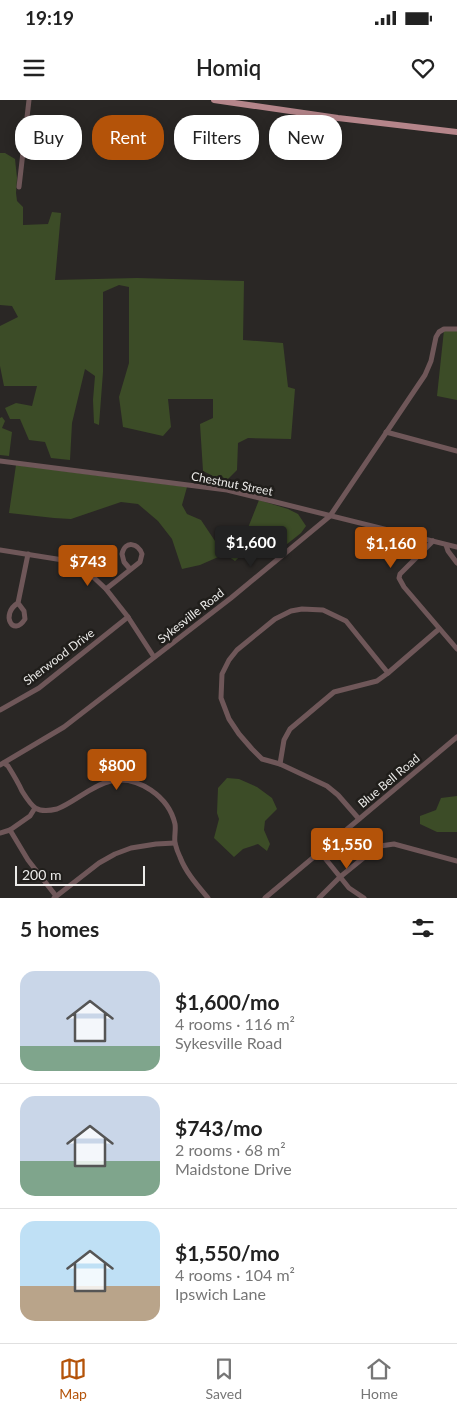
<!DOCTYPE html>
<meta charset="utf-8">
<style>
body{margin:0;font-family:Lato,sans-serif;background:#f2f2f2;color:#222;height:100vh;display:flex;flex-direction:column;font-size:19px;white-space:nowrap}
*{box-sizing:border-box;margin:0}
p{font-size:16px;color:#767676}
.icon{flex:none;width:28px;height:28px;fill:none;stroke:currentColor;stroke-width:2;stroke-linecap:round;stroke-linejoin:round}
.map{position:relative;height:798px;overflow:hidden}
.details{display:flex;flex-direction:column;background:#fff;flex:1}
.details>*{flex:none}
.banner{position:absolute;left:15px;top:15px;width:428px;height:45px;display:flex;gap:10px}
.scale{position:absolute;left:15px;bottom:12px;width:130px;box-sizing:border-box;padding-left:5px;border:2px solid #ecebe9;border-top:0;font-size:14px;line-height:18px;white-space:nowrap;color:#ecebe9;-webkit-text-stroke:4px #201e1b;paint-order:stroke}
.price{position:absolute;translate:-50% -42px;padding:0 11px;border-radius:5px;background:#b45309;color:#fff;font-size:16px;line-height:32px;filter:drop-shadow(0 1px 2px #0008)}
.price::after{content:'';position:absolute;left:50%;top:30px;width:15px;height:11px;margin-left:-8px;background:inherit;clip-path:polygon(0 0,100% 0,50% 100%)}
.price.on{background:#222;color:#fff}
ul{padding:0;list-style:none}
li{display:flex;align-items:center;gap:15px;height:125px;padding:0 20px}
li+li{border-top:1px solid #e0e0e0}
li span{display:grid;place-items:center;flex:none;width:140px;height:100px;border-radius:15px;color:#555}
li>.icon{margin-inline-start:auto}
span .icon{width:60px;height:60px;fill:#fffc;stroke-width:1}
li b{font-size:21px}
h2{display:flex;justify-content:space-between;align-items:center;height:60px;padding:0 20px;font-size:21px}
.chip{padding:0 18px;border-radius:20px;background:#fff;box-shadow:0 2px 12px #0003;font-size:18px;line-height:45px}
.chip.on{background:#b45309;color:#fff}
.status{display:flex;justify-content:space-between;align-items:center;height:35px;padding:0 25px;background:#fff;direction:ltr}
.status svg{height:14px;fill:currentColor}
header{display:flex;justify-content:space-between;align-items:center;height:65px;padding:0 20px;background:#fff;font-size:22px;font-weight:600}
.dock{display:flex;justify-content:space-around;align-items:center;height:70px;border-top:1px solid #e0e0e0;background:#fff;font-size:14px;color:#767676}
.dock a{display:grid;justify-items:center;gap:2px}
.dock .on{color:#b45309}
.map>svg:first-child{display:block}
.green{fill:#3c4c27}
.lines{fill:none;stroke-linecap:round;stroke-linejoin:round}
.minor{stroke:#6f5759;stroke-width:5}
.major{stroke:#b5858a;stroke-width:6}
.labels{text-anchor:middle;stroke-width:5;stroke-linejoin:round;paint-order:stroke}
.street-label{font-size:12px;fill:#ecebe9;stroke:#201e1b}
</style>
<div class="status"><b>19:19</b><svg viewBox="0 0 49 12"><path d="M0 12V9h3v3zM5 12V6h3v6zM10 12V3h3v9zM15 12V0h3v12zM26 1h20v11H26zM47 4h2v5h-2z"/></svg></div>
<header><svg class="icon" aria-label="menu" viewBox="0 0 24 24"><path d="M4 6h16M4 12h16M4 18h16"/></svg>Homiq<svg class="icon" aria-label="heart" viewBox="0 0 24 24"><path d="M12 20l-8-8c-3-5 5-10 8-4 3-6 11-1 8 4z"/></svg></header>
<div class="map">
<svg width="457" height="798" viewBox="0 0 457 798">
<rect width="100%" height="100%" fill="#2a2725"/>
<g class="green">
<polygon points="0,53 5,53 15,59 17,78 16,93 17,101 23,107 23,125 48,124 52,112 61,113 55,180 137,178 244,181 243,240 283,243 288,287 295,289 291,339 248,338 238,343 237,370 225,382 203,371 200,324 213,318 213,299 168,299 171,327 163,336 123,327 119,297 129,263 129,187 119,185 103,192 103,272 99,325 94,323 93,300 95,276 85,269 72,323 70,360 51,358 45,342 29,340 20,319 10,319 5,308 16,303 32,306 37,286 4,286 0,266 0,226 18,217 12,206 0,205"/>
<polygon points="444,230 457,230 457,300 437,296"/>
<polygon points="2,317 5,321 2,328 12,332 9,356 0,355 0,318"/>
<polygon points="16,365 187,387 182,405 187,414 201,420 215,441 246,433 259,400 288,409 298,414 306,426 301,433 272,456 262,443 255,442 235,461 225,454 200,465 182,469 172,439 158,421 138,404 121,402 71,419 54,418 9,413"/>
<polygon points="227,678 239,679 257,687 272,698 277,709 265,721 264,730 270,744 267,751 258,744 243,749 234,757 214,738 219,719 217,713 218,688"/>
<polygon points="457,696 457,732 437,732 420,724 420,716 436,710 441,698"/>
</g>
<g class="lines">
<g class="minor">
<polyline points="19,87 29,0"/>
<polyline points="386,332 457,351"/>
<polyline points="0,361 227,390 457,447"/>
<polyline points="433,441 400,474 399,478 404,487 457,549"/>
<polyline points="446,445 448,451 457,463"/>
<polyline points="0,450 63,460 89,473 106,489 128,517 154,557"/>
<path d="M106 489 140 462 142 454C138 443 125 440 122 454L124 462 130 469"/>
<path d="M18 503C0 514 13 538 25 519L24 511 18 503 28 454"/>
<polyline points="0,610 39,588 128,517"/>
<path d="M4 663 8 666C13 674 18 682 22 691 32 707 36 714 57 709 75 702 92 685 111 681 138 675 169 697 175 724 176 730 174 737 175 743 176 747 178 753 180 757 186 773 198 786 208 798"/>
<polyline points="280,664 284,640 290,629 334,592 377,581 388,573 439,529"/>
<polyline points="0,665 64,627 231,498 330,416 425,275 431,261 436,237 439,232 444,229 457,229"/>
<polyline points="359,719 338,695 327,686 280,664 262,659 252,649 239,634 229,619 221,598 222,574 229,560 237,550 275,519 291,511 302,509 323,510 346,521 388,573"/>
<polyline points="10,730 28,760 56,796"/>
<polyline points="0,733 10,730 30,716 35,708"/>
<polyline points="320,752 349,788 364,798"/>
<polyline points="54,798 99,763 115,754 131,748 156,744 175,743"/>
<polyline points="265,798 457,637"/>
<polyline points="319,798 340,777 372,751 380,746 394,744 457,761"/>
</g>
<polyline class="major" points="214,0 338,18 457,32"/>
</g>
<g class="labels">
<g class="street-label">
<text transform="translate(232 384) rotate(11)" y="4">Chestnut Street</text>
<text transform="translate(191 516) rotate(-38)" y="4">Sykesville Road</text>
<text transform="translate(59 557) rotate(-37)" y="4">Sherwood Drive</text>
<text transform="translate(389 681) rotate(-40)" y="4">Blue Bell Road</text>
</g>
</g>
</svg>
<div class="scale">200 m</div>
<b class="price on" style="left:251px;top:468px">$1,600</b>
<b class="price" style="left:391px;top:469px">$1,160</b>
<b class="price" style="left:88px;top:487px">$743</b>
<b class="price" style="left:117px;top:691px">$800</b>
<b class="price" style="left:347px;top:770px">$1,550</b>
<div class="banner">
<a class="chip">Buy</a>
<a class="chip on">Rent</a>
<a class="chip">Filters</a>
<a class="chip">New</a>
</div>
</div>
<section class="details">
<h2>5 homes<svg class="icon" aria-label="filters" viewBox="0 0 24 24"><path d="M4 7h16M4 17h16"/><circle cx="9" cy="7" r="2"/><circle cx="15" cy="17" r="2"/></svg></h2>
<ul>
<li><span style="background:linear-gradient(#c9d6e8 75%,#7fa58c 0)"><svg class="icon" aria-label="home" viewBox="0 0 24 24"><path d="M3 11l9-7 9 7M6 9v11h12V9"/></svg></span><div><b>$1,600/mo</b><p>4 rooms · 116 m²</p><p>Sykesville Road</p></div></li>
<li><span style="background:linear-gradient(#c9d6e8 65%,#7fa58c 0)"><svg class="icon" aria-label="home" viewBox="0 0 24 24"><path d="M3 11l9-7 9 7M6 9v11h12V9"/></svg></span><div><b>$743/mo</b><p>2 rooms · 68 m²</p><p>Maidstone Drive</p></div></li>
<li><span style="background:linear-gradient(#bfe0f5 65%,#b9a48a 0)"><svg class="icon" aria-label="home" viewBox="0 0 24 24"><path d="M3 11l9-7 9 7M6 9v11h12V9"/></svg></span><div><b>$1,550/mo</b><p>4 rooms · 104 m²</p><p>Ipswich Lane</p></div></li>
</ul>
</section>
<nav class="dock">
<a class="on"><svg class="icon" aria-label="map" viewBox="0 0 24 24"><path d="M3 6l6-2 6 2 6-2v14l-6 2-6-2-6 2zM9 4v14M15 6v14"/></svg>Map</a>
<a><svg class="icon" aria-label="saved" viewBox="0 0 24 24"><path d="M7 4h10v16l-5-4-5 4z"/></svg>Saved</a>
<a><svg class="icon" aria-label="home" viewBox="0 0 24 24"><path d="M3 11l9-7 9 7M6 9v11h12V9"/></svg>Home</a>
</nav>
